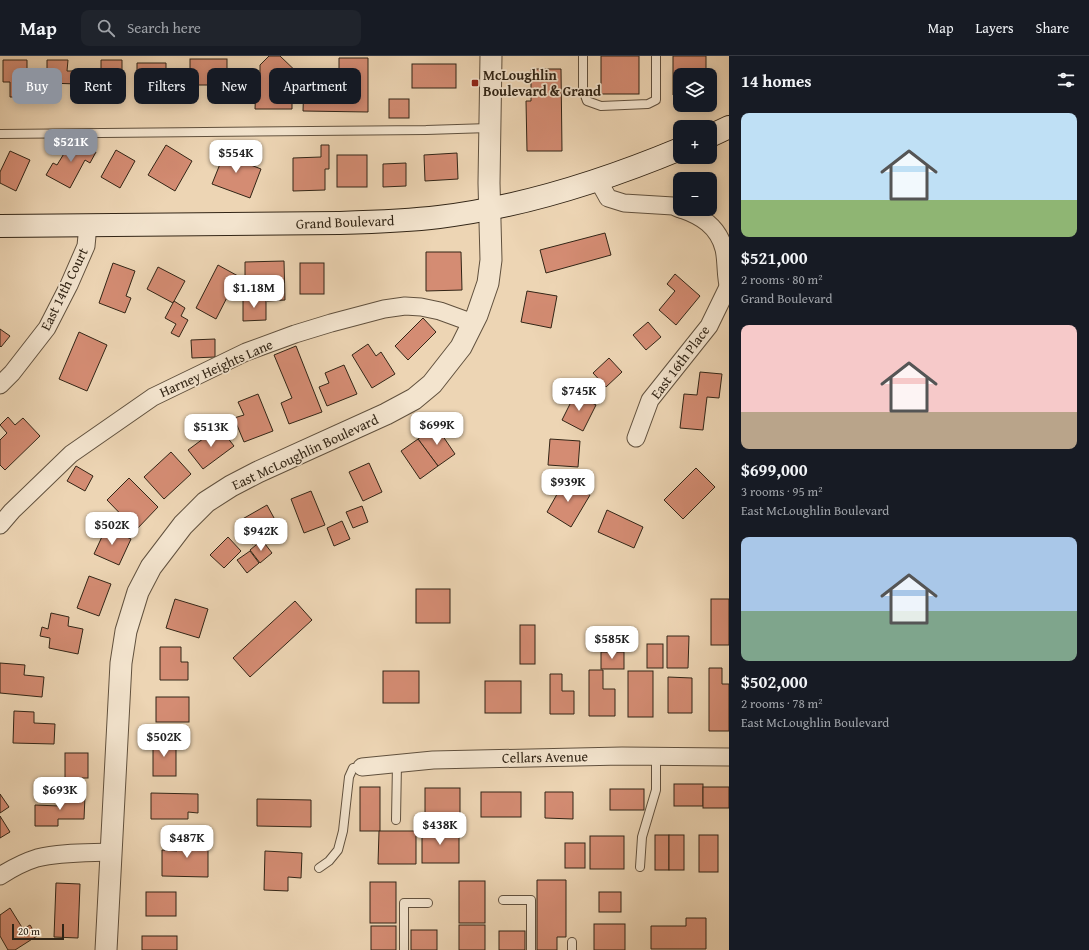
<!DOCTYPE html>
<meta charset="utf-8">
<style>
body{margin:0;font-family:"Gentium Book Plus",serif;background:#20242c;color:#f1f3f6;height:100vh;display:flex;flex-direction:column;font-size:15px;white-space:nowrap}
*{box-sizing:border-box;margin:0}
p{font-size:13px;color:#9ea1a6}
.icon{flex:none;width:22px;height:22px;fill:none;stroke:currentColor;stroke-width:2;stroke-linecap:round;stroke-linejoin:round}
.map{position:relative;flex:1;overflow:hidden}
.details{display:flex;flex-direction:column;background:#171b24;width:360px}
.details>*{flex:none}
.guide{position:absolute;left:12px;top:12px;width:380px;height:36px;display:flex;gap:8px}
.tools{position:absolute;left:673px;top:12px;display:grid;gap:8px}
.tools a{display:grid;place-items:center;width:44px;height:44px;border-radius:8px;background:#171b24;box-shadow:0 2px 10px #0003;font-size:20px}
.scale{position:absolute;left:12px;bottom:10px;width:52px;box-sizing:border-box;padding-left:4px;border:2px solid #322516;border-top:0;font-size:11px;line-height:14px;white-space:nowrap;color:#322516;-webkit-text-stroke:3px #f3e4ce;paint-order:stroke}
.price{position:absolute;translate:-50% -34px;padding:0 9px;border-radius:8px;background:#fff;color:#222;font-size:13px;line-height:26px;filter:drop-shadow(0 1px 2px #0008)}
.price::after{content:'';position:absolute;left:50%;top:24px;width:12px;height:9px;margin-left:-6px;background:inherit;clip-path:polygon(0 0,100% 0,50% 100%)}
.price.selected{background:#8c9099;color:#fff}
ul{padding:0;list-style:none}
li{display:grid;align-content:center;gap:8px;height:212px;padding:0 12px}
li span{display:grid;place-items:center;height:124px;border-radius:8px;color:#555}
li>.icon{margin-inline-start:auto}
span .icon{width:72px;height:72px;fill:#fffc;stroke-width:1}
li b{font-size:17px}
h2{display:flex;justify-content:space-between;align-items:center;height:48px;padding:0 12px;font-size:17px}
.tag{padding:0 14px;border-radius:8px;background:#171b24;box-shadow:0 2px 10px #0003;font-size:14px;line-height:36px}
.tag.selected{background:#8c9099;color:#fff}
header{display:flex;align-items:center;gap:24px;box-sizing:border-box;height:56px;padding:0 20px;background:#171b24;border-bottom:1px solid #363941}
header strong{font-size:19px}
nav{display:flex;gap:22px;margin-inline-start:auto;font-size:14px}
.search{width:280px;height:36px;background:#20242c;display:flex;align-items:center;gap:10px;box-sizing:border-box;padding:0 14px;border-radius:8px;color:#9ea1a6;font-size:15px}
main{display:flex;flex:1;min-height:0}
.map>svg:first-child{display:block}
.building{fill:#d48c73;stroke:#322516}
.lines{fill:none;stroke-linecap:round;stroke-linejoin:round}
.service-casing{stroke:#61513e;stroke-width:10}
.minor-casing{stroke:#61513e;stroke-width:19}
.tertiary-casing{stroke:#61513e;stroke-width:23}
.secondary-casing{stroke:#322516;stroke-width:24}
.service{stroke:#f3e4ce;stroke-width:8}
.minor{stroke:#f3e4ce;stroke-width:17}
.tertiary{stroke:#f3e4ce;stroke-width:21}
.secondary{stroke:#f3e4ce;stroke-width:22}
.poi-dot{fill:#8f2418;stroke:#f3e4ce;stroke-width:1.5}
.labels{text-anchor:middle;stroke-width:3.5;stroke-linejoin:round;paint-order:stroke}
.poi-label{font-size:14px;font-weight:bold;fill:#322516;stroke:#f3e4ce;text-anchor:start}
.street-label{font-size:14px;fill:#322516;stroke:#f3e4ce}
</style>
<header>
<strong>Map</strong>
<div class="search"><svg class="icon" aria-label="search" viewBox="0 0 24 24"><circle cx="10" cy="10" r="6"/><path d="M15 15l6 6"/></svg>Search here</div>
<nav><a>Map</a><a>Layers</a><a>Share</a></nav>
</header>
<main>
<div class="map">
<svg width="729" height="894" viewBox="0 0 729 894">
<rect width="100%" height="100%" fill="#edd5b4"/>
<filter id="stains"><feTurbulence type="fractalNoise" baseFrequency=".005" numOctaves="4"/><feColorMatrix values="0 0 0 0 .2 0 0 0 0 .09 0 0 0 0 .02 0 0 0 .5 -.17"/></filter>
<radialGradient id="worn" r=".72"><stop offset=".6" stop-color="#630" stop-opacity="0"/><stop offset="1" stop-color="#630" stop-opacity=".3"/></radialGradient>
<g class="building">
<polygon points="269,0 280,0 303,22 292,33 292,53 255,53 256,27 260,27 260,9"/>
<rect x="601" y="0" width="38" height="38"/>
<polygon points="673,0 706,0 706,19 680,19 680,39 673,39"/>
<polygon points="339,2 368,2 368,56 303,55 304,25 339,25"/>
<rect x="190" y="3" width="37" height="26"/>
<polygon points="3,4 27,4 27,14 34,14 34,35 26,35 26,41 10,41 10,26 3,26"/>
<polygon points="47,4 68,4 67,15 79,15 78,28 47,27"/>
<polygon points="101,4 122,4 122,39 102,39 102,46 89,46 89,17 101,17"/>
<polygon points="137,7 166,7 166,15 177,15 177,39 137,39"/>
<rect x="412" y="8" width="44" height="24"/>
<polygon points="531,13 561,13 562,95 527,95 526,45 531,45"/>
<rect x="389" y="43" width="20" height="19"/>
<polygon points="73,83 96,96 90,107 85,104 70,132 46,119 53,107 57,109"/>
<polygon points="228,88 237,92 233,102 261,113 250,142 212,128"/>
<polygon points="166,89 192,105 175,135 148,119"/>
<polygon points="321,89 329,89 329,113 325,113 325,134 293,135 293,102 321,101"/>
<polygon points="116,94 135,105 120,132 101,121"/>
<polygon points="10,95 30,104 16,135 0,127 0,116"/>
<polygon points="457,97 458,123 425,125 424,99"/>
<rect x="337" y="99" width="30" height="32"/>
<polygon points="406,107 406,130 383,131 383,108"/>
<polygon points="605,177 611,199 546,217 540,194"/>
<polygon points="426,196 461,196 462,234 426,235"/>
<polygon points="284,205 285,244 267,245 267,230 245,230 245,206"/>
<polygon points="113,207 135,215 126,240 131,242 125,257 99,247"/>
<rect x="300" y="207" width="24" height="31"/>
<polygon points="218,209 238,220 216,263 196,252"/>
<polygon points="158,211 185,225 173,247 147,233"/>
<polygon points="675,218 700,240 676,269 659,254 675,235 667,228"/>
<polygon points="527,235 557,240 551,272 521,266"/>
<polygon points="243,241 266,241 266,264 243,265"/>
<polygon points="174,245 185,252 181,260 188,264 179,281 171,277 176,268 165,262"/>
<polygon points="423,262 436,276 408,304 395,290"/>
<polygon points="648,266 661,281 646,294 633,279"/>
<polygon points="0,273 10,280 1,291 0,290"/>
<polygon points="79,276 107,289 87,335 59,323"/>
<polygon points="215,283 215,301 192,302 191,284"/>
<polygon points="368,288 376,300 381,296 395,318 372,332 352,299"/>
<polygon points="296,290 322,356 289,368 281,347 292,342 274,299"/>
<polygon points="609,302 622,316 606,331 593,317"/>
<polygon points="344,309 357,338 327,350 319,331 329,327 325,317"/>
<polygon points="700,316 722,318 719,342 707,341 703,374 680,372 684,338 697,339"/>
<polygon points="258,338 273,375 244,386 234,362 244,359 238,346"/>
<polygon points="575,338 596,349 583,375 562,364"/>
<polygon points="8,361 15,369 23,362 40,380 5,414 0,409 0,384 7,377 0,369"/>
<polygon points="436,370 455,398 438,410 418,383"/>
<polygon points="219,371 234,390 203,413 188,394"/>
<polygon points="418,383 438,410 420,423 401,395"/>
<polygon points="550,383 580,385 578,411 548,409"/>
<polygon points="171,396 191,418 164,443 144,421"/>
<polygon points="369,407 382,436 363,445 349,416"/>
<polygon points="76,410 93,420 85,435 67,425"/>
<polygon points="696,412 715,431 683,463 664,444"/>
<polygon points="129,422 158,451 136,474 107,444"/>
<polygon points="565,424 590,439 571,471 547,456"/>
<polygon points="311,435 325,469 304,477 291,443"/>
<polygon points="267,449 280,473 252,488 239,465"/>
<polygon points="362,450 368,466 353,472 346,456"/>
<polygon points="607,454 643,471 634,492 598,476"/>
<polygon points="342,465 350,483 334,490 327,472"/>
<polygon points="106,472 131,483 119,509 94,498"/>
<polygon points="228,481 241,495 224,512 210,499"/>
<polygon points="262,484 272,497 260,507 250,494"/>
<polygon points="250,495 259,507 247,517 237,504"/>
<polygon points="89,520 111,528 99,560 77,552"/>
<rect x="416" y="533" width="34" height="34"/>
<polygon points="175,543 208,553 199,582 166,572"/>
<rect x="711" y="543" width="18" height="46"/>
<polygon points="295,545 312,564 250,621 233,602"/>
<polygon points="51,557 69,561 68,570 83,573 78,598 49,592 50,582 40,580 42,571 48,573"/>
<rect x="520" y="569" width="15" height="39"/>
<polygon points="667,580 689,580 688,612 667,612"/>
<rect x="647" y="588" width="16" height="24"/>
<polygon points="160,591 181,591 181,606 188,606 188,624 160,624"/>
<rect x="601" y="596" width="23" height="17"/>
<polygon points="0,607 25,609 24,619 44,621 42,641 0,637"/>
<polygon points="709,612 722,612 722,628 729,628 729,675 709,675"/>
<polygon points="589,614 603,614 603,633 615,633 615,660 589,660"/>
<rect x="383" y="615" width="36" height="32"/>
<rect x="628" y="615" width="25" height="46"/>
<polygon points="550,618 562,618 562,635 574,635 574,658 550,658"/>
<polygon points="668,621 692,622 692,657 668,657"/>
<rect x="485" y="625" width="36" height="32"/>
<rect x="156" y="641" width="33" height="25"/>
<polygon points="14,655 34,656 34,667 55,668 54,688 13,687"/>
<rect x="153" y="683" width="23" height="37"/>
<rect x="65" y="697" width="23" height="25"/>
<rect x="674" y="728" width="29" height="22"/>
<rect x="360" y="731" width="20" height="44"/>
<rect x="703" y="731" width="26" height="21"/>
<rect x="425" y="732" width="35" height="36"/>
<rect x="610" y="733" width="34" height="21"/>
<rect x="481" y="736" width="40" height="25"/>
<polygon points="545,736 573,736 573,763 545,762"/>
<polygon points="151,737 198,738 198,757 188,756 188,763 151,763"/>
<polygon points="0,738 9,751 0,757"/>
<polygon points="59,740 85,740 84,763 58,763 58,770 35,770 35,749 59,750"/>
<polygon points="257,743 311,744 311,771 257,770"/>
<polygon points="0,760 10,776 0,782"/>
<rect x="422" y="774" width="37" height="33"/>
<polygon points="379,775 416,775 416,808 378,808"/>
<rect x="655" y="779" width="14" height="35"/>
<rect x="669" y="779" width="15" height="35"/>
<rect x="699" y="779" width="19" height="37"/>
<rect x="590" y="780" width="34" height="33"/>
<polygon points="177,782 208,782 208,821 162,820 162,794 177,795"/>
<rect x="565" y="787" width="20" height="25"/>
<polygon points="265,795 302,797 301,822 288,821 288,835 264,834"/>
<polygon points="537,824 566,824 566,881 557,881 557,894 537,894"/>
<rect x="459" y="825" width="26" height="42"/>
<rect x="370" y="826" width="26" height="41"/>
<polygon points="56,827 80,828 78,882 54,881"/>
<rect x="146" y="836" width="30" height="24"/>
<rect x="599" y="836" width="22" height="20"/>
<polygon points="10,852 23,873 30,869 37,880 15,894 8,894 0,880 0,859"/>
<polygon points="686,862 706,862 706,893 651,893 651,870 686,870"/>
<rect x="594" y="868" width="31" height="26"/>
<rect x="459" y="869" width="26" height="25"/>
<rect x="371" y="870" width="25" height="24"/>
<rect x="411" y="874" width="26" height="20"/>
<rect x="499" y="875" width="26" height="19"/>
<rect x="142" y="880" width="35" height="14"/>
</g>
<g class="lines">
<g class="service-casing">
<g id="service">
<polyline points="583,0 583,34 587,45 601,50 648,48 656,44 656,0"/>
<polyline points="0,78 426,74 489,72"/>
<polyline points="396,764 397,707"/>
<polyline points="640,811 642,781 656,734 656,700"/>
<polyline points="319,812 329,805 338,794 343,775 349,721 353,712 362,711"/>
<polyline points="503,844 531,844 531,894"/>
<polyline points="572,886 572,894"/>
<polyline points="404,894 404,847 428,847"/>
</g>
</g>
<g class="minor-casing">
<g id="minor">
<polyline points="598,124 608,142 624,147 673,150 680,153"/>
<path d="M681 153C701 160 718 170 724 193 727 206 725 220 729 233"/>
<polyline points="0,329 12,317 47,272 69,229 86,190 88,169"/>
<polyline points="636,382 650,344 709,270 728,231"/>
<polyline points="0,469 12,455 71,398 153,341 246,296 295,278 331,267 384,253 405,250 421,251 440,255 473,267"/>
<polyline points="362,711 433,704 622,700 729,701"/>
<path d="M0 820C11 813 24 806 37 802 61 796 87 797 111 796"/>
</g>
</g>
<g class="tertiary-casing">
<polyline id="tertiary" points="106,894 121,607 126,575 138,536 151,511 183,469 206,446 231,430 258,416 386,358 414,343 432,328 461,291 477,259 488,227 491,204 489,127 491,0"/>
</g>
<g class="secondary-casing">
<g id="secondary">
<polyline points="710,80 729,71"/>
<path d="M0 170 339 167C372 166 406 165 439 161 522 151 603 125 680 93"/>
</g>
</g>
<use href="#service" class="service"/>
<use href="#minor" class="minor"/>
<use href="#tertiary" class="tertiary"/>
<use href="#secondary" class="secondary"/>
</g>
<rect class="poi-dot" x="471" y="23" width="8" height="8" rx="2"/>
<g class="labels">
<g class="poi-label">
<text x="483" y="24">McLoughlin<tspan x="483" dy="16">Boulevard &amp; Grand</tspan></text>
</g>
<g class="street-label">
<text transform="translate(345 166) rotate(-2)" y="5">Grand Boulevard</text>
<text transform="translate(64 233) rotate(-64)" y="5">East 14th Court</text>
<text transform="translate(680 306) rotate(-53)" y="5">East 16th Place</text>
<text transform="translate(216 312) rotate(-24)" y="5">Harney Heights Lane</text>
<text transform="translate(305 396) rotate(-25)" y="5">East McLoughlin Boulevard</text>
<text transform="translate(545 701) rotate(-1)" y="5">Cellars Avenue</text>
</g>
</g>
<rect width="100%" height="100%" filter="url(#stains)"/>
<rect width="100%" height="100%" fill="url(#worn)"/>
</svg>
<div class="tools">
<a><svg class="icon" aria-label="layers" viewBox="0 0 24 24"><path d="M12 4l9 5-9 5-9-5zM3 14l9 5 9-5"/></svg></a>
<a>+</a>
<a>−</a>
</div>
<div class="scale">20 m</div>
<b class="price selected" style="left:71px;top:107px">$521K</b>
<b class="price" style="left:236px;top:118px">$554K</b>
<b class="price" style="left:254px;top:253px">$1.18M</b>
<b class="price" style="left:579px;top:356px">$745K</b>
<b class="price" style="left:437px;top:390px">$699K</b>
<b class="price" style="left:211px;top:392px">$513K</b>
<b class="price" style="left:568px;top:447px">$939K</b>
<b class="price" style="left:112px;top:490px">$502K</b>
<b class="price" style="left:261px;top:496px">$942K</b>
<b class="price" style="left:612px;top:604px">$585K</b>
<b class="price" style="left:164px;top:702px">$502K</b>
<b class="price" style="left:60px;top:755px">$693K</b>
<b class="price" style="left:440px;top:790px">$438K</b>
<b class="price" style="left:187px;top:803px">$487K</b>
<div class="guide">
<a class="tag selected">Buy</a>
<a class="tag">Rent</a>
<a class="tag">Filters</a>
<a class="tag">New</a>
<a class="tag">Apartment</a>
</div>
</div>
<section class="details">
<h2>14 homes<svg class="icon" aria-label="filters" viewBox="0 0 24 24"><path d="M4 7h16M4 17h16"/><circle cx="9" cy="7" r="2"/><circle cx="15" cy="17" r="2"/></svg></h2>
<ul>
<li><span style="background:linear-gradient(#bfe0f5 70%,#8fb573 0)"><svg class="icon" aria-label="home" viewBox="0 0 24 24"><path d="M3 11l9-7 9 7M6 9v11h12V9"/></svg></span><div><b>$521,000</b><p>2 rooms · 80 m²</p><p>Grand Boulevard</p></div></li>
<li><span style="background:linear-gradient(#f6c9c9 70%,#b9a48a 0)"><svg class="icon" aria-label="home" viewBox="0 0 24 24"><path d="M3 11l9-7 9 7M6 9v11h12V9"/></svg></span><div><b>$699,000</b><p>3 rooms · 95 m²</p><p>East McLoughlin Boulevard</p></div></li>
<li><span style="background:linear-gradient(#a9c7e8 60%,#7fa58c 0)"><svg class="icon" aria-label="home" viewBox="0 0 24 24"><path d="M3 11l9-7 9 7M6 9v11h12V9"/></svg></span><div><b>$502,000</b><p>2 rooms · 78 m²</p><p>East McLoughlin Boulevard</p></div></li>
</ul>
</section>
</main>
